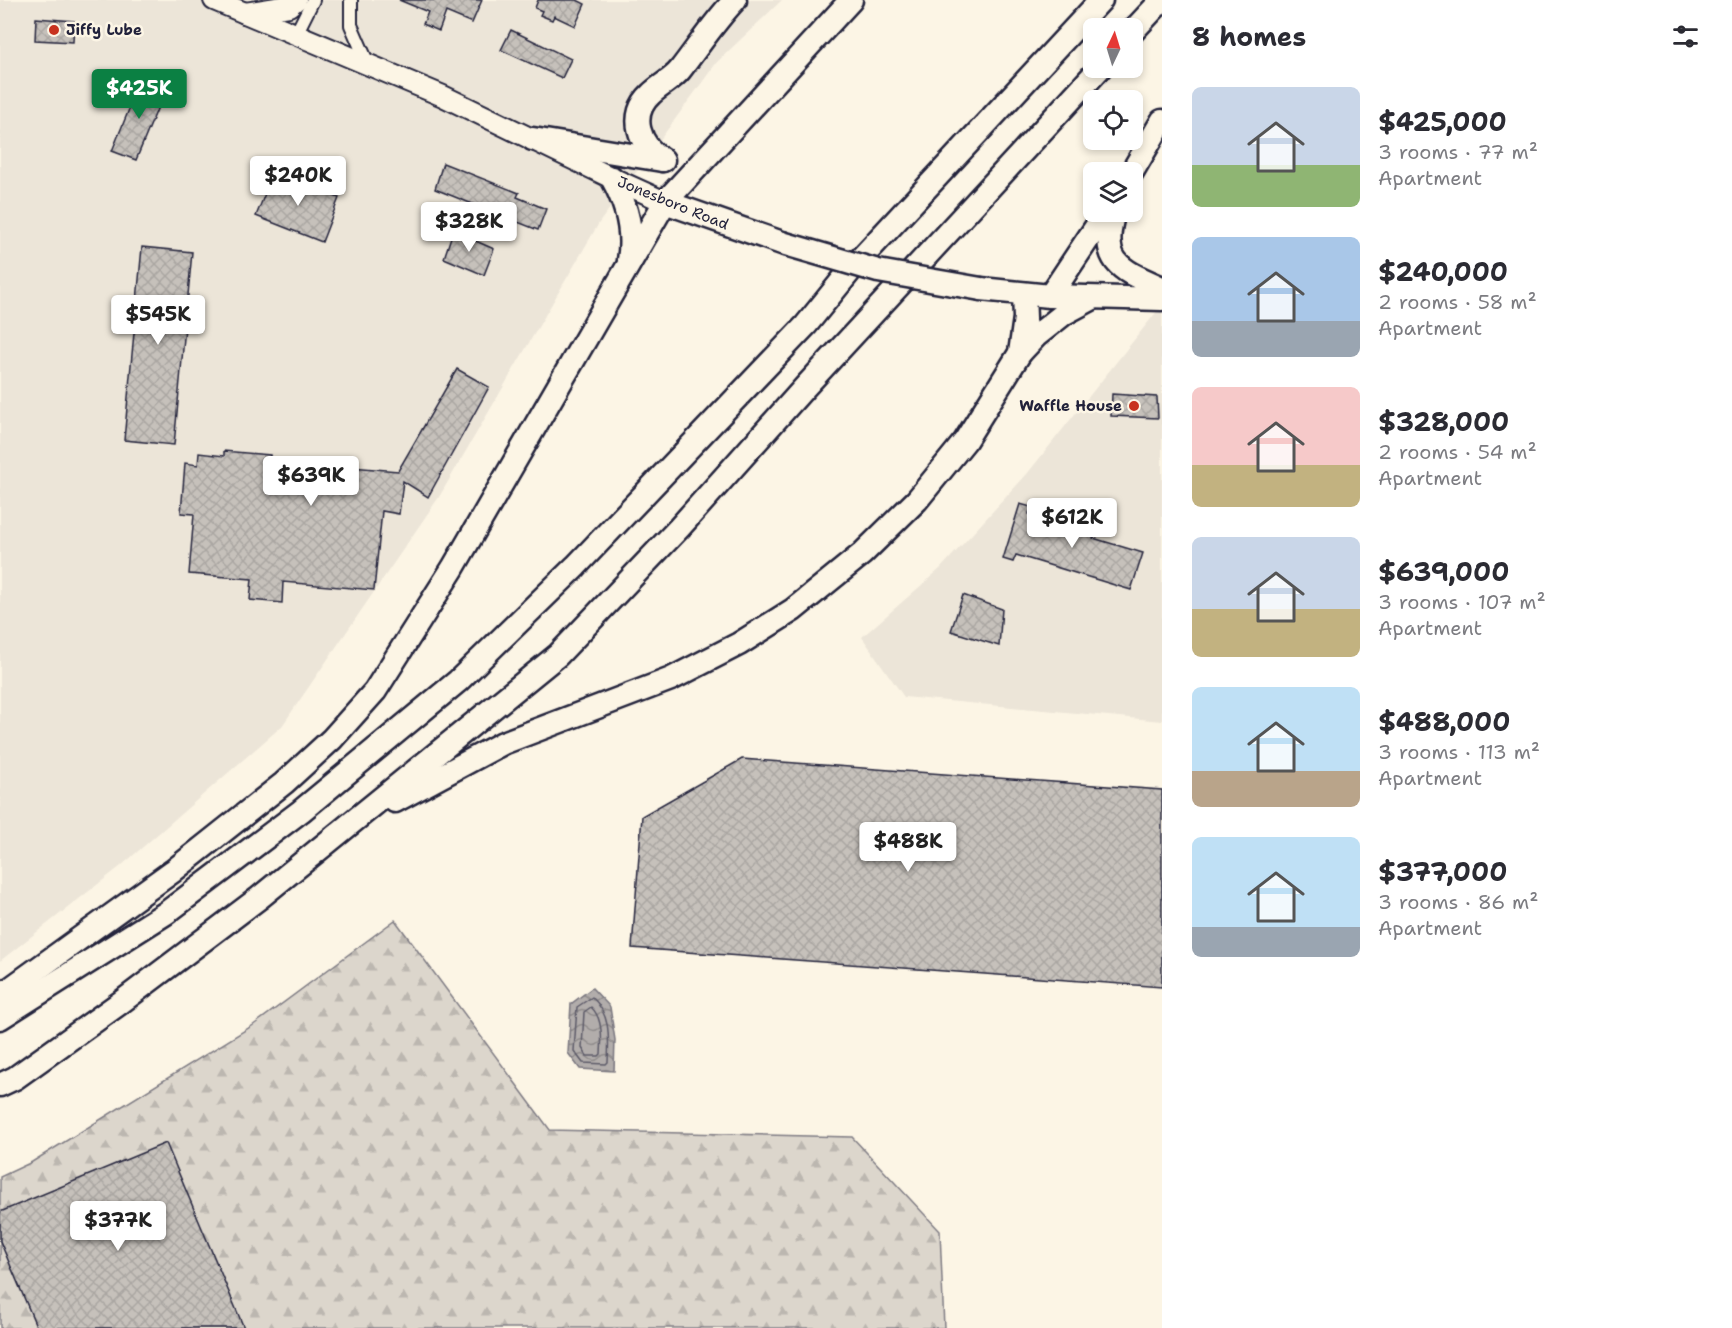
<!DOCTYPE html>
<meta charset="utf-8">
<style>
body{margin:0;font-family:"Shantell Sans",sans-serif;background:#f7f7f7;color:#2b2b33;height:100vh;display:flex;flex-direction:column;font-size:22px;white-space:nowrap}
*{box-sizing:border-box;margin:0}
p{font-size:20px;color:#7c7c81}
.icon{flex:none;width:33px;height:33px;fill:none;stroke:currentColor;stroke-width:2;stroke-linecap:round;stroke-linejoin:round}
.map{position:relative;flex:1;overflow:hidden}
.details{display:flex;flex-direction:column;background:#fff;width:570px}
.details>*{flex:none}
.needle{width:39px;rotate:4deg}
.controls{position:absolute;left:1083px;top:18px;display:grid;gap:12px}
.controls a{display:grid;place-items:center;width:60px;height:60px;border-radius:9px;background:#fff;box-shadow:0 3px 9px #0003;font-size:30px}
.price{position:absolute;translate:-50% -51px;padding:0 14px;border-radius:6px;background:#fff;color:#222;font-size:20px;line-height:39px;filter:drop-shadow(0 2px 3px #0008)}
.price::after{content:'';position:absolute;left:50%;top:36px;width:18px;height:14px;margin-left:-9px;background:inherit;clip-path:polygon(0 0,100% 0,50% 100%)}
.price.current{background:#0b8043;color:#fff}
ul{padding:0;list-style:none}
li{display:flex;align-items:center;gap:18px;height:150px;padding:0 30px}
li span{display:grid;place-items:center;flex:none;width:168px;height:120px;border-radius:9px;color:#555}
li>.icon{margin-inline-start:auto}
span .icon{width:72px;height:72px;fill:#fffc;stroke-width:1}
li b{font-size:26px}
h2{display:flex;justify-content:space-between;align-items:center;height:72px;padding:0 30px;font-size:26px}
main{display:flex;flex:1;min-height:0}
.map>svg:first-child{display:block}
.built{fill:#ece5d8}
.forest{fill:url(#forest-firs);stroke:#7f7c84;stroke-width:1.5}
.water{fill:url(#water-waves);stroke:#78757e;stroke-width:1.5}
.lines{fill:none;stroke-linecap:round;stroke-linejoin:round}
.shore{stroke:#5c5a68;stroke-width:1.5}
.building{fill:url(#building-cross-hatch);stroke:#22223b;stroke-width:1.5}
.street-casing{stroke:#22223b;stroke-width:16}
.primary-casing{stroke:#22223b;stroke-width:24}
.highway-casing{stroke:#22223b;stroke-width:27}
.street{stroke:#fcf5e5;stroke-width:12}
.primary{stroke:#fcf5e5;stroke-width:20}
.highway{stroke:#fcf5e5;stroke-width:22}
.highway-bridge-casing{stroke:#22223b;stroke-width:27;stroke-linecap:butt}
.highway-bridge{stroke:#fcf5e5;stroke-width:22}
.poi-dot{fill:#c8321e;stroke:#fcf5e5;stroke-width:2}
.labels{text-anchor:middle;stroke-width:5;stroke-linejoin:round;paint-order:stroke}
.poi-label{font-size:15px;font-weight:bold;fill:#22223b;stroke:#fcf5e5;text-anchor:start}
.street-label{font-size:15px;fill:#22223b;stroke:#fcf5e5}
</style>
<main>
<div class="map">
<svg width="1162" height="1328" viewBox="0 0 1162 1328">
<defs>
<pattern id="forest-firs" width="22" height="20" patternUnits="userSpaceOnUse" patternTransform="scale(1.5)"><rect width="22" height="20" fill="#dcd6cc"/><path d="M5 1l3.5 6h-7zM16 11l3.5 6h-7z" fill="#bcb7b0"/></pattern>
<pattern id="water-waves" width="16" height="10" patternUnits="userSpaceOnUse" patternTransform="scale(1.5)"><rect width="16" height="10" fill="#b2adab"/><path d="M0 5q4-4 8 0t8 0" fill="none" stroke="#908c8c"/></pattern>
<pattern id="building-cross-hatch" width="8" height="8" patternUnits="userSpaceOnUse" patternTransform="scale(1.5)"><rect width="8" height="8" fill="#c6c1bb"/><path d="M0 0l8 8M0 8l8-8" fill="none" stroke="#aaa6a2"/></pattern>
</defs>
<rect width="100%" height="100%" fill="#fcf5e5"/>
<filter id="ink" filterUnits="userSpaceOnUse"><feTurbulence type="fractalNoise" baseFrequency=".0167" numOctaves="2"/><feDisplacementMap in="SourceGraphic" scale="12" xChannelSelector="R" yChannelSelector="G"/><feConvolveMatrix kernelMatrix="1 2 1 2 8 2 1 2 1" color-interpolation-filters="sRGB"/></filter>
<g filter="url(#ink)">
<g class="built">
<polygon points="0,0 782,0 717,62 599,223 439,497 282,726 121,866 0,961"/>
<polygon points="1162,305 1162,721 904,697 862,637 940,569 1027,474"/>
</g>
<polygon class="forest" points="395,920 550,1130 852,1137 940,1231 944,1328 0,1328 0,1177 32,1162 252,1026"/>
<polygon class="water" points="592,988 610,1007 615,1040 614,1071 580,1069 568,1053 571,1004"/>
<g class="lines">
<g class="shore">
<path d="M592 997C611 1015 609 1037 608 1062L606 1064 583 1063 574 1051 577 1007Z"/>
<path d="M591 1007C603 1018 602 1039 601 1054L599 1056H587L582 1048 584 1012Z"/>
</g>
</g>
<g class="building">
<polygon points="399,0 482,0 472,23 446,12 439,31 423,24 428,12"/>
<polygon points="538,0 577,0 585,4 575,26 554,16 552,20 540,15 542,11 535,8"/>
<polygon points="36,18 74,21 73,42 35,40"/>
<polygon points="511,30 571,59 562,78 501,50"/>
<polygon points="141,80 165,90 136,160 112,151"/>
<polygon points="443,163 519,193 517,197 546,209 538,230 487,210 484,218 472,213 475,205 435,189"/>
<polygon points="274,171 339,198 322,242 256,216"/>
<polygon points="453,231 494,249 484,275 444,258"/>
<polygon points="142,247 192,252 174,445 124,440"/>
<polygon points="457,369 489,387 428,497 403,481 399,514 382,511 374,590 283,582 282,603 250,600 252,579 189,574 194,514 181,513 185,463 198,465 199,453 224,456 224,451 270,455 270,460 398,471"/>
<polygon points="1112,394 1157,397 1158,418 1111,416"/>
<polygon points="1020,504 1031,507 1029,514 1077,528 1079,519 1097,525 1093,538 1143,553 1131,590 1016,555 1013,562 1003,559"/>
<polygon points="963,595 1002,609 999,646 951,631"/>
<polygon points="742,759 1162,790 1162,987 632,948 642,816"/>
<polygon points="166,1143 244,1328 37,1328 0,1241 0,1212"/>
</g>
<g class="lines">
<g class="street-casing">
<g id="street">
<polyline points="351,0 351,25 368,64"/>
<polyline points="296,34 313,0"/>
</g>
</g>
<g class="primary-casing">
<g id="primary">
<polyline points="214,0 443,96 612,178 665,202"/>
<polyline points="245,13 289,6 296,0"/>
</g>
</g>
<g class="highway-casing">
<g id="highway">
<polyline points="1132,32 1162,0"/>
<polyline points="533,139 662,160"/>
<path d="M663 160C639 146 628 115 651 94 660 85 672 80 680 70 698 47 714 22 735 0"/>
<polyline points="1132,172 1162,121"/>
<path d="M612 178C626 203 634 231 629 260"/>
<polyline points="665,202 782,243"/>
<path d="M1114 212C1099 263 1121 270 1162 288"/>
<polyline points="981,289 1050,296 1162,299"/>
<polyline points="1050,296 1106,212"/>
<polyline points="1020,353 1025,318 1024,294"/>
<polyline points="395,801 503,743 671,679 739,644 793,610 862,554 917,500 965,441 1020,353 1036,336 1065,313 1093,298"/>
<polyline points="0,996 173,871 284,783 332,739 375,691 453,568 665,202 851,0"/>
<polyline points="0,1018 166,913 301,811 458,681 576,566 806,325 854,266 1101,0"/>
<polyline points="0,1085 15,1078 120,1003 259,898 558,655 679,528 805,387 1100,68"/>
</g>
</g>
<use href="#street" class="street"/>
<use href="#primary" class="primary"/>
<use href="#highway" class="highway"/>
<g class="highway-bridge-casing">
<polyline id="highway-bridge" points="782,243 878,271 981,289"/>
</g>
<use href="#highway-bridge" class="highway-bridge"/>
</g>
</g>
<g class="poi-dot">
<circle cx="54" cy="30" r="6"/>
<circle cx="1134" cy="406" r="6"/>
</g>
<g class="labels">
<g class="poi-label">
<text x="66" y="35">Jiffy Lube</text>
<text x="1122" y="411" text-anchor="end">Waffle House</text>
</g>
<g class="street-label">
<text transform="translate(673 203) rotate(22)" y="5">Jonesboro Road</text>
</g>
</g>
</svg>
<div class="controls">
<a><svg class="needle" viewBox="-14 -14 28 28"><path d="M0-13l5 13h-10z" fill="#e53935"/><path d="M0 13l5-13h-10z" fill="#7c7c81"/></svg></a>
<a><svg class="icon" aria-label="locate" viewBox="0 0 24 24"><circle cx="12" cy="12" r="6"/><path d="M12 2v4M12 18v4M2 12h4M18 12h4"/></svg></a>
<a><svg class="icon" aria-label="layers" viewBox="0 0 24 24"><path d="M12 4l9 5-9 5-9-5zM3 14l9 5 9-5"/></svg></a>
</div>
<b class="price current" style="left:139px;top:120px">$425K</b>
<b class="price" style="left:298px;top:207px">$240K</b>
<b class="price" style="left:469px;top:253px">$328K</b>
<b class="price" style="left:158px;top:346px">$545K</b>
<b class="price" style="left:311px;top:507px">$639K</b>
<b class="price" style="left:1072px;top:549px">$612K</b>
<b class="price" style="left:908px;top:873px">$488K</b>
<b class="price" style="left:118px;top:1252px">$377K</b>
</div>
<section class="details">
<h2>8 homes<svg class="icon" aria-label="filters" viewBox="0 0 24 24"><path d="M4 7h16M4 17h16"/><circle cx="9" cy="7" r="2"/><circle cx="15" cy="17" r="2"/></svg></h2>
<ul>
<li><span style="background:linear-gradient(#c9d6e8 65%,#8fb573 0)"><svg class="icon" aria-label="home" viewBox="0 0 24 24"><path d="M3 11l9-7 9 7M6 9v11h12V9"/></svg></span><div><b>$425,000</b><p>3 rooms · 77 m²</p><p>Apartment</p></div></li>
<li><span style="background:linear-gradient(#a9c7e8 70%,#9aa5b1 0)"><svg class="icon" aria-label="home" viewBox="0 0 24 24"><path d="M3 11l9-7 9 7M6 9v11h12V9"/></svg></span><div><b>$240,000</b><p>2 rooms · 58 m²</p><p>Apartment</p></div></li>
<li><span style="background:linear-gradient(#f6c9c9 65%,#c2b280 0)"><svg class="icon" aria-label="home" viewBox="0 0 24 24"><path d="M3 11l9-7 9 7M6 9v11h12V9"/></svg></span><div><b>$328,000</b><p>2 rooms · 54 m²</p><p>Apartment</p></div></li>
<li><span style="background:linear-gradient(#c9d6e8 60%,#c2b280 0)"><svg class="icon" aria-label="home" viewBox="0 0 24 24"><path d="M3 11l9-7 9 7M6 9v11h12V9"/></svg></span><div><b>$639,000</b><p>3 rooms · 107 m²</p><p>Apartment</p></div></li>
<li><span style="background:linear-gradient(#bfe0f5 70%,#b9a48a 0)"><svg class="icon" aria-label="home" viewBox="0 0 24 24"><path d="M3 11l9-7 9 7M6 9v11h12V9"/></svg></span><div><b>$488,000</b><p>3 rooms · 113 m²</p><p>Apartment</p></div></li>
<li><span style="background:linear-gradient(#bfe0f5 75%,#9aa5b1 0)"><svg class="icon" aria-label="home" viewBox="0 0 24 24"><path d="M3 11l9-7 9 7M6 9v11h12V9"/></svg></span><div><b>$377,000</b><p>3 rooms · 86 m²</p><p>Apartment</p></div></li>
</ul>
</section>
</main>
